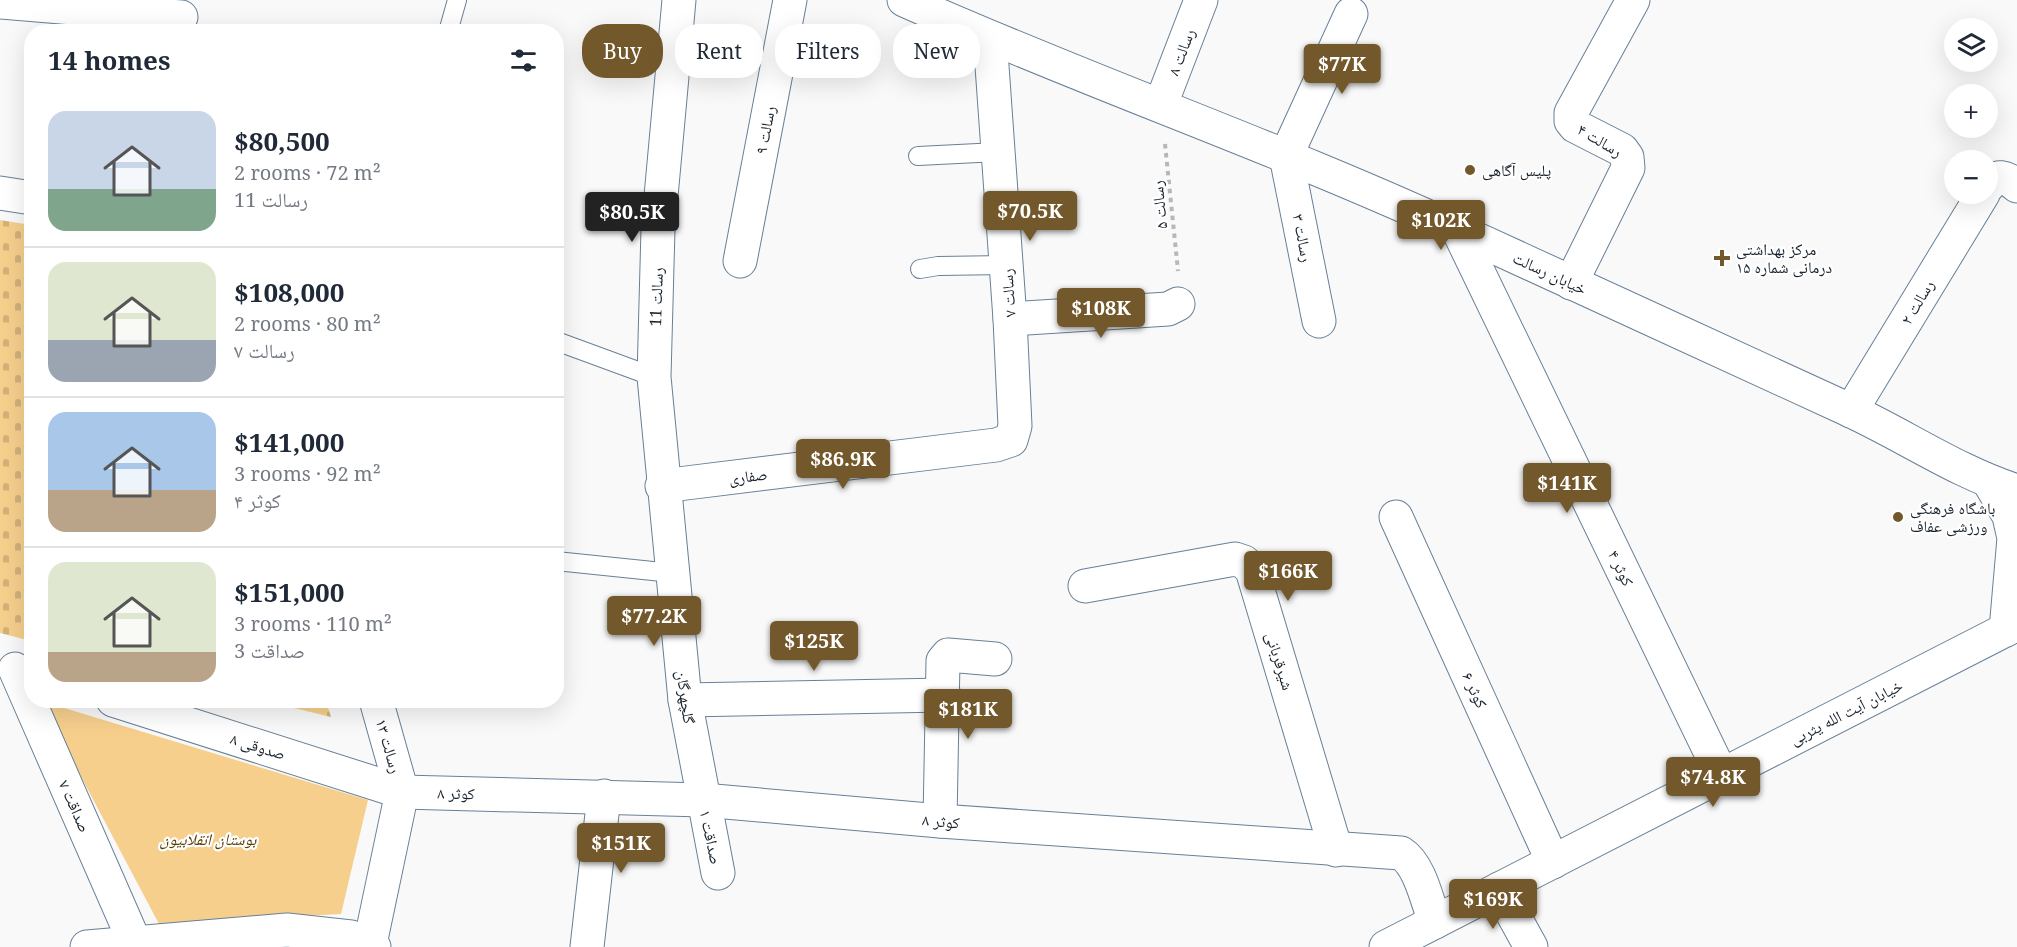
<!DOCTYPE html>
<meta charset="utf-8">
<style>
body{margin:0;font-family:"Noto Serif","Noto Naskh Arabic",serif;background:#f6f6f7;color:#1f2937;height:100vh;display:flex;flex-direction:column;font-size:22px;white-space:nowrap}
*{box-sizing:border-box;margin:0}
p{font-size:20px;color:#747a83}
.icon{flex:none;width:33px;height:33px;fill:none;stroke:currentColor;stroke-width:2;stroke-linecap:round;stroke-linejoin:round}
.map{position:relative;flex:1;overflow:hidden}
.drawer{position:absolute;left:24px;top:24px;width:540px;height:684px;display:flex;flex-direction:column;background:#fff;border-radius:24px;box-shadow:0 6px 24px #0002}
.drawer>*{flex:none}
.guide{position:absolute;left:582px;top:24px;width:570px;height:54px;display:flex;gap:12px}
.buttons{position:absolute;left:1944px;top:18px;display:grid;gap:12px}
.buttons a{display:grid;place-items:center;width:54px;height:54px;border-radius:50%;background:#fff;box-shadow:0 6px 24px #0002;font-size:30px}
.price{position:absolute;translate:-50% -51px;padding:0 14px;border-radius:6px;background:#72582a;color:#fff;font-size:20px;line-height:39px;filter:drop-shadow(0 2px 3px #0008)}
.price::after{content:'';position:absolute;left:50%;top:36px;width:18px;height:14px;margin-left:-9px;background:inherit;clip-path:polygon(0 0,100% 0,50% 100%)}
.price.current{background:#222;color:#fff}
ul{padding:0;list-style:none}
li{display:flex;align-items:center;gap:18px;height:150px;padding:0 24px}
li+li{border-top:2px solid #e0e1e3}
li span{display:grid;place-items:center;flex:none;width:168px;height:120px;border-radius:18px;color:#555}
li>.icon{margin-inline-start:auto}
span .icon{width:72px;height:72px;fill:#fffc;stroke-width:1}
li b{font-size:26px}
h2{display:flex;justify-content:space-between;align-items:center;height:72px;padding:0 24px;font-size:26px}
.pill{padding:0 21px;border-radius:24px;background:#fff;box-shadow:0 6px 24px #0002;font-size:21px;line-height:54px}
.pill.current{background:#72582a;color:#fff}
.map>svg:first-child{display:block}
.green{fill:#f6cf8d}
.cemetery{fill:url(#cemetery-stones)}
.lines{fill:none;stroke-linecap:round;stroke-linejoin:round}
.lane-casing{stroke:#678098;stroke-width:20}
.street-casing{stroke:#678098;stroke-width:35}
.secondary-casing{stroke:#678098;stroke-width:35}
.path{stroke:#b5b8bb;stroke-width:4;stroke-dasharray:4.5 4.5;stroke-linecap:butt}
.lane{stroke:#fff;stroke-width:18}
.street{stroke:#fff;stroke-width:33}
.secondary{stroke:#fff;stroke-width:33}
.poi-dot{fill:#72582a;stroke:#fff;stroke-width:2}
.labels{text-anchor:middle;stroke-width:4.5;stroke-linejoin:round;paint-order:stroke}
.street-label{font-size:16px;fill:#18222c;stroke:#fff}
.poi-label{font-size:16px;fill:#18222c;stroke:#fff;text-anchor:start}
.park-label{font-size:16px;font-style:italic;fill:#563c01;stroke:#fff}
</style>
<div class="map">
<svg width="2017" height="947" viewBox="0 0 2017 947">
<defs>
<pattern id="cemetery-stones" width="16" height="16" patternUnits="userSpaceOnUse" patternTransform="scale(1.5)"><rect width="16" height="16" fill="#f6cf8d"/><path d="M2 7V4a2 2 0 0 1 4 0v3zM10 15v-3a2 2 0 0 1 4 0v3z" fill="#d2b17a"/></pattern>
</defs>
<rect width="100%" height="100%" fill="#f9f9f9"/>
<polygon class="green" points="41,701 368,800 341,914 159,924"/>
<g class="cemetery">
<polygon points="0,220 31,225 31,641 0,633"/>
<polygon points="265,701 326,701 331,717"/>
</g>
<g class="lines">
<g class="lane-casing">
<g id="lane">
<polyline points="448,32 457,0"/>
<polyline points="918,156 998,152"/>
<polyline points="920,269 938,266 1006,265"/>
<polyline points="556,341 654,377"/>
<polyline points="556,561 672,573"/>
</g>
</g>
<g class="street-casing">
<g id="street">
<polyline points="679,0 658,229 654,377 685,700 718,873"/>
<polyline points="0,2 181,17"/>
<polyline points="1161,104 1201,0"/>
<path d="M1988 186C1995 173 2007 177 2017 186"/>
<polyline points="0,193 32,198"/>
<polyline points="1458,230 1722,776"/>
<polyline points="740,261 790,0"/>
<polyline points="1571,283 1628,168 1627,157 1622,150 1575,126 1571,121 1571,113 1633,0"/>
<polyline points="1010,319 1168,309 1178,304"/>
<polyline points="1319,321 1286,156 1351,14"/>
<polyline points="1851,411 1983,194"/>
<polyline points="662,486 996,445 1011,440 1015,426 1010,319 990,38"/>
<polyline points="1396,517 1553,862"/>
<polyline points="1085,586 1235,559 1244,562 1252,570 1336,850"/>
<polyline points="15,669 135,943"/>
<path d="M113 700 402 792 703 800 940 821 1401 853C1420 865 1427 901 1435 922"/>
<polyline points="685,700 944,695"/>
<polyline points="940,821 943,661 948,655 995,659"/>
<polyline points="1499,889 1531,947"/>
<polyline points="370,944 402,792 376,700"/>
<polyline points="87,947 287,930 351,937 374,947"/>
<polyline points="587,947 604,796"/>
</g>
</g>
<g class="secondary-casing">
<g id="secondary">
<path d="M904 0C1090 83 1283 149 1468 235 1594 294 1721 350 1847 409 1904 435 1957 472 2017 491"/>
<polyline points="1989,482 2009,516 2014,538 2006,630"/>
<polyline points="1386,947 2017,624"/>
</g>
</g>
<polyline class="path" points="1165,144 1178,271"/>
<use href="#lane" class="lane"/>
<use href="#street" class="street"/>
<use href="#secondary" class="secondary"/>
</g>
<g class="poi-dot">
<circle cx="1470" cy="170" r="6"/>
<path d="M1719 249h6v6h6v6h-6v6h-6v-6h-6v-6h6z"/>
<circle cx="1898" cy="517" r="6"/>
</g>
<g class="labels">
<g class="street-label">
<text transform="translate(1181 52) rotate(-69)" y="6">رسالت ۸</text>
<text transform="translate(765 130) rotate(-79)" y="6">رسالت ۹</text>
<text transform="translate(1600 140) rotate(31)" y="6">رسالت ۴</text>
<text transform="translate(1159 205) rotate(-96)" y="6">رسالت ۵</text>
<text transform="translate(1303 238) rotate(79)" y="6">رسالت ۳</text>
<text transform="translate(1550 273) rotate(25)" y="6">خیابان رسالت</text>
<text transform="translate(1008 293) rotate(-94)" y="6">رسالت ۷</text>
<text transform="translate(656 297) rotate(-88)" y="6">رسالت 11</text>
<text transform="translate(1917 302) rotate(-59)" y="6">رسالت ۲</text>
<text transform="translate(748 476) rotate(-7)" y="6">صفاری</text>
<text transform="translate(1621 568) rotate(64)" y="6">کوثر ۴</text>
<text transform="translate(1280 661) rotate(73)" y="6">شیرقربانی</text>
<text transform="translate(1475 690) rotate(65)" y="6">کوثر ۶</text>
<text transform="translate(686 697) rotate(82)" y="6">گلچهرگان</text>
<text transform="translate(1846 712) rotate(-27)" y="6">خیابان آیت الله یثربی</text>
<text transform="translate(258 746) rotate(17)" y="6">صدوقی ۸</text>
<text transform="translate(389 746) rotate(74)" y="6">رسالت ۱۳</text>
<text transform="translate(456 793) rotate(1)" y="6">کوثر ۸</text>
<text transform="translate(75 806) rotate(66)" y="6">صداقت ۷</text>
<text transform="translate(941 821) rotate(5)" y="6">کوثر ۸</text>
<text transform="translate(711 837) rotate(78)" y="6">صداقت ۱</text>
</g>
<g class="poi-label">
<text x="1482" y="176">پلیس آگاهی</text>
<text x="1736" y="255">مرکز بهداشتی<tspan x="1736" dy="18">درمانی شماره ۱۵</tspan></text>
<text x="1910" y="514">باشگاه فرهنگی<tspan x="1910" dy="18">ورزشی عفاف</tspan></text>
</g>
<g class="park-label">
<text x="208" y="845">بوستان انقلابیون</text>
</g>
</g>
</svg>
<div class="buttons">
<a><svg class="icon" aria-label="layers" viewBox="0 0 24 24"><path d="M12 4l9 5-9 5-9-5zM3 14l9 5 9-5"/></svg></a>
<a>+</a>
<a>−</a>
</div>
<b class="price" style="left:1342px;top:95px">$77K</b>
<b class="price" style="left:1030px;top:242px">$70.5K</b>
<b class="price current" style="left:632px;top:243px">$80.5K</b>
<b class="price" style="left:1441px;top:251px">$102K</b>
<b class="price" style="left:1101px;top:339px">$108K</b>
<b class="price" style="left:843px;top:490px">$86.9K</b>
<b class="price" style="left:1567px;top:514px">$141K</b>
<b class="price" style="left:1288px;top:602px">$166K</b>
<b class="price" style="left:654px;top:647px">$77.2K</b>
<b class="price" style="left:814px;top:672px">$125K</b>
<b class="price" style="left:968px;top:740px">$181K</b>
<b class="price" style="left:1713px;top:808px">$74.8K</b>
<b class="price" style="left:621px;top:874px">$151K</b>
<b class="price" style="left:1493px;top:930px">$169K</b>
<div class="guide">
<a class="pill current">Buy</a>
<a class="pill">Rent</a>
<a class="pill">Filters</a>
<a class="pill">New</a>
</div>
<section class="drawer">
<h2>14 homes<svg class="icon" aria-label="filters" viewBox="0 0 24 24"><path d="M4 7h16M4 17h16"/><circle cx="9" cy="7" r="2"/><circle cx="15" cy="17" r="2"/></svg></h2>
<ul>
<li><span style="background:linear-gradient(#c9d6e8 65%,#7fa58c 0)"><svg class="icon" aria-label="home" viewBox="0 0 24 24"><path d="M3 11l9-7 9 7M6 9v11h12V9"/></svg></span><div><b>$80,500</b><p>2 rooms · 72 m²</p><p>رسالت 11</p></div></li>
<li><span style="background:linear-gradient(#dfe7d0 65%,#9aa5b1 0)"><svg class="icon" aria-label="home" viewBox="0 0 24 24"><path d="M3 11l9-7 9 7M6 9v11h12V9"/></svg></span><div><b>$108,000</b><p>2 rooms · 80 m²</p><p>رسالت ۷</p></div></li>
<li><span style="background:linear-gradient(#a9c7e8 65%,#b9a48a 0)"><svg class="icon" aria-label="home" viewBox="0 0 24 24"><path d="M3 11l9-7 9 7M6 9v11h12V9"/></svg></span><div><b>$141,000</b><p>3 rooms · 92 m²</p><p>کوثر ۴</p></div></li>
<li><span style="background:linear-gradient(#dfe7d0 75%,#b9a48a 0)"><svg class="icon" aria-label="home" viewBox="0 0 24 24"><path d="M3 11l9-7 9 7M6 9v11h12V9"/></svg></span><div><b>$151,000</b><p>3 rooms · 110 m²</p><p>صداقت 3</p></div></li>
</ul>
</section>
</div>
